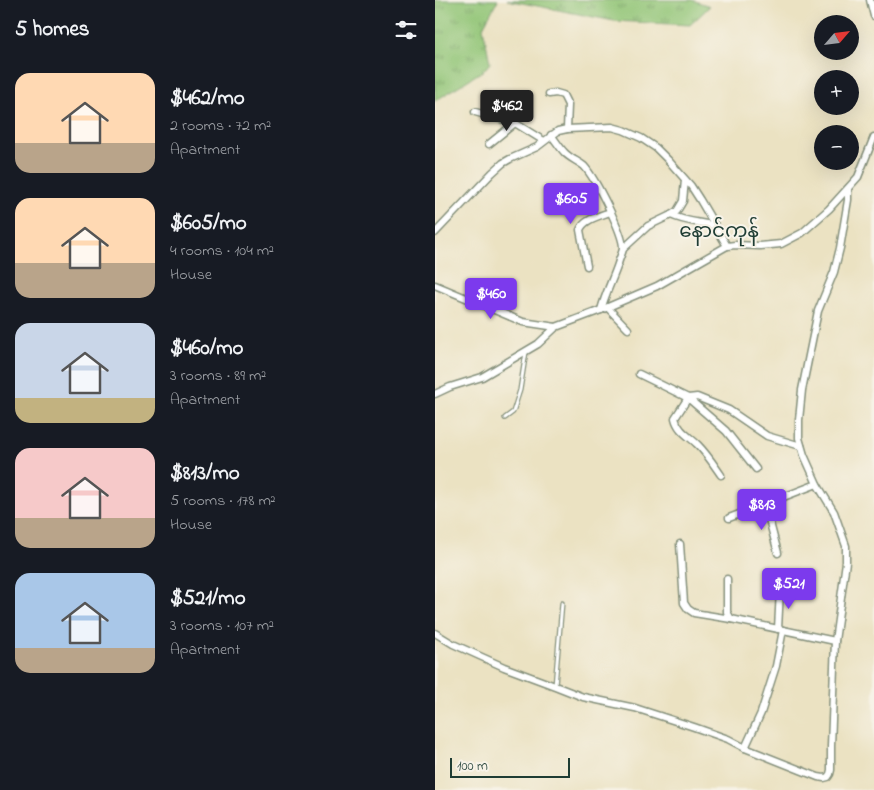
<!DOCTYPE html>
<meta charset="utf-8">
<style>
body{margin:0;font-family:"Indie Flower","Noto Sans Myanmar",sans-serif;background:#20242c;color:#f1f3f6;height:100vh;display:flex;flex-direction:column;font-size:19px;white-space:nowrap}
*{box-sizing:border-box;margin:0}
p{font-size:16px;color:#9ea1a6}
.icon{flex:none;width:28px;height:28px;fill:none;stroke:currentColor;stroke-width:2;stroke-linecap:round;stroke-linejoin:round}
.map{position:relative;flex:1;overflow:hidden}
.side{display:flex;flex-direction:column;background:#171b24;width:435px}
.side>*{flex:none}
.needle{width:32px;rotate:62deg}
.tools{position:absolute;left:379px;top:15px;display:grid;gap:10px}
.tools a{display:grid;place-items:center;width:45px;height:45px;border-radius:50%;background:#171b24;box-shadow:0 5px 20px #0002;font-size:25px}
.scale{position:absolute;left:15px;bottom:12px;width:120px;box-sizing:border-box;padding-left:5px;border:2px solid #1f3d34;border-top:0;font-size:14px;line-height:18px;white-space:nowrap;color:#1f3d34;-webkit-text-stroke:4px #f7f3e8;paint-order:stroke}
.price{position:absolute;translate:-50% -42px;padding:0 11px;border-radius:5px;background:#7c3aed;color:#fff;font-size:16px;line-height:32px;filter:drop-shadow(0 1px 2px #0008)}
.price::after{content:'';position:absolute;left:50%;top:30px;width:15px;height:11px;margin-left:-8px;background:inherit;clip-path:polygon(0 0,100% 0,50% 100%)}
.price.on{background:#222;color:#fff}
ul{padding:0;list-style:none}
li{display:flex;align-items:center;gap:15px;height:125px;padding:0 15px}
li span{display:grid;place-items:center;flex:none;width:140px;height:100px;border-radius:15px;color:#555}
li>.icon{margin-inline-start:auto}
span .icon{width:60px;height:60px;fill:#fffc;stroke-width:1}
li b{font-size:21px}
h2{display:flex;justify-content:space-between;align-items:center;height:60px;padding:0 15px;font-size:21px}
main{display:flex;flex:1;min-height:0}
.map>svg:first-child{display:block}
.grass{fill:url(#grass-tufts);stroke:#588054}
.lines{fill:none;stroke-linecap:round;stroke-linejoin:round}
.service-casing{stroke:#85907b;stroke-width:5.5}
.minor-casing{stroke:#85907b;stroke-width:9}
.service{stroke:#fff;stroke-width:3}
.minor{stroke:#fff;stroke-width:6}
.labels{text-anchor:middle;stroke-width:4;stroke-linejoin:round;paint-order:stroke}
.quarter-label{font-size:20px;fill:#1f3d34;stroke:#f7f3e8}
</style>
<main>
<section class="side">
<h2>5 homes<svg class="icon" aria-label="filters" viewBox="0 0 24 24"><path d="M4 7h16M4 17h16"/><circle cx="9" cy="7" r="2"/><circle cx="15" cy="17" r="2"/></svg></h2>
<ul>
<li><span style="background:linear-gradient(#ffd9b3 70%,#b9a48a 0)"><svg class="icon" aria-label="home" viewBox="0 0 24 24"><path d="M3 11l9-7 9 7M6 9v11h12V9"/></svg></span><div><b>$462/mo</b><p>2 rooms · 72 m²</p><p>Apartment</p></div></li>
<li><span style="background:linear-gradient(#ffd9b3 65%,#b9a48a 0)"><svg class="icon" aria-label="home" viewBox="0 0 24 24"><path d="M3 11l9-7 9 7M6 9v11h12V9"/></svg></span><div><b>$605/mo</b><p>4 rooms · 104 m²</p><p>House</p></div></li>
<li><span style="background:linear-gradient(#c9d6e8 75%,#c2b280 0)"><svg class="icon" aria-label="home" viewBox="0 0 24 24"><path d="M3 11l9-7 9 7M6 9v11h12V9"/></svg></span><div><b>$460/mo</b><p>3 rooms · 89 m²</p><p>Apartment</p></div></li>
<li><span style="background:linear-gradient(#f6c9c9 70%,#b9a48a 0)"><svg class="icon" aria-label="home" viewBox="0 0 24 24"><path d="M3 11l9-7 9 7M6 9v11h12V9"/></svg></span><div><b>$813/mo</b><p>5 rooms · 178 m²</p><p>House</p></div></li>
<li><span style="background:linear-gradient(#a9c7e8 75%,#b9a48a 0)"><svg class="icon" aria-label="home" viewBox="0 0 24 24"><path d="M3 11l9-7 9 7M6 9v11h12V9"/></svg></span><div><b>$521/mo</b><p>3 rooms · 107 m²</p><p>Apartment</p></div></li>
</ul>
</section>
<div class="map">
<svg width="439" height="790" viewBox="0 0 439 790">
<defs>
<pattern id="grass-tufts" width="24" height="20" patternUnits="userSpaceOnUse" patternTransform="scale(1.25)"><rect width="24" height="20" fill="#90c475"/><path d="M3 7l-1-3M5 7V3M7 7l1-3M15 17l-1-3M17 17v-4M19 17l1-3" fill="none" stroke="#75a061"/></pattern>
</defs>
<rect width="100%" height="100%" fill="#f7f3e8"/>
<filter id="ink" filterUnits="userSpaceOnUse"><feTurbulence type="fractalNoise" baseFrequency=".02" numOctaves="2"/><feDisplacementMap in="SourceGraphic" scale="10" xChannelSelector="R" yChannelSelector="G"/><feConvolveMatrix kernelMatrix="1 2 1 2 8 2 1 2 1" color-interpolation-filters="sRGB"/></filter>
<filter id="wash" filterUnits="userSpaceOnUse"><feTurbulence type="fractalNoise" baseFrequency=".0096" numOctaves="4" result="noise"/><feDisplacementMap in="SourceGraphic" scale="20" xChannelSelector="R" yChannelSelector="G"/><feGaussianBlur stdDeviation="1.12" result="paint"/><feColorMatrix in="noise" values="0 0 0 0 0 0 0 0 0 0 0 0 0 0 0 0 0 1.4 0 .05"/><feComposite in="paint" operator="in"/></filter>
<g filter="url(#wash)">
<rect width="100%" height="100%" fill="#ebe2c2"/>
<g class="grass">
<polygon points="0,0 63,0 48,27 55,63 49,70 0,101"/>
<polygon points="72,0 257,0 275,6 255,25 179,21"/>
</g>
</g>
<g filter="url(#ink)">
<g class="lines">
<g class="service-casing">
<g id="service">
<polyline points="70,418 78,412 85,390 91,352"/>
<polyline points="120,686 127,603"/>
</g>
</g>
<g class="minor-casing">
<g id="minor">
<polyline points="435,0 439,16"/>
<polyline points="114,94 121,93 128,95 133,105 132,129"/>
<polyline points="40,112 80,123 109,141"/>
<path d="M116 135C121 141 125 148 130 153 136 159 143 161 149 166 160 178 189 234 188 249 187 254 184 259 183 264 178 279 170 294 166 310"/>
<polyline points="54,144 80,123"/>
<path d="M236 215C250 222 266 222 281 226"/>
<polyline points="0,233 57,173 68,163 75,159 102,147 123,131 132,129 177,127 188,130 206,138 221,148 233,160 256,186 265,200 292,246"/>
<polyline points="188,249 213,226 236,215 242,211 248,201 250,180"/>
<path d="M152 266 145 230C149 219 165 216 175 212"/>
<polyline points="0,285 88,322 121,327"/>
<polyline points="173,308 193,329"/>
<polyline points="204,374 253,398 262,397 294,410 332,436 366,446"/>
<polyline points="0,394 15,387 47,377 103,344 121,327 166,310 222,286 292,246 300,245 325,246 346,244 367,233 394,209 423,177 439,137"/>
<path d="M286 475C279 465 272 454 263 445 254 436 243 431 240 418L253 398 291 431 321 469"/>
<polyline points="330,504 343,553"/>
<polyline points="294,518 382,484"/>
<polyline points="245,544 249,603 253,609 259,613 296,619"/>
<polyline points="292,579 292,612 296,619 400,641"/>
<polyline points="343,629 345,590"/>
<polyline points="0,633 18,644 69,667 120,686 148,697 200,708 259,727 293,739 310,748 383,777 389,778 393,777 395,774 396,770 396,746 400,641 411,562 411,546 399,512 382,484 369,455 364,438 364,420 367,390 383,311 399,272 405,248 413,200 413,189"/>
<polyline points="310,748 326,713 341,666 348,630"/>
</g>
</g>
<use href="#service" class="service"/>
<use href="#minor" class="minor"/>
</g>
</g>
<g class="labels">
<g class="quarter-label">
<text x="284" y="237">နောင်ကုန်</text>
</g>
</g>
</svg>
<div class="tools">
<a><svg class="needle" viewBox="-14 -14 28 28"><path d="M0-13l5 13h-10z" fill="#e53935"/><path d="M0 13l5-13h-10z" fill="#9ea1a6"/></svg></a>
<a>+</a>
<a>−</a>
</div>
<div class="scale">100 m</div>
<b class="price on" style="left:72px;top:132px">$462</b>
<b class="price" style="left:136px;top:225px">$605</b>
<b class="price" style="left:56px;top:320px">$460</b>
<b class="price" style="left:327px;top:531px">$813</b>
<b class="price" style="left:354px;top:610px">$521</b>
</div>
</main>
